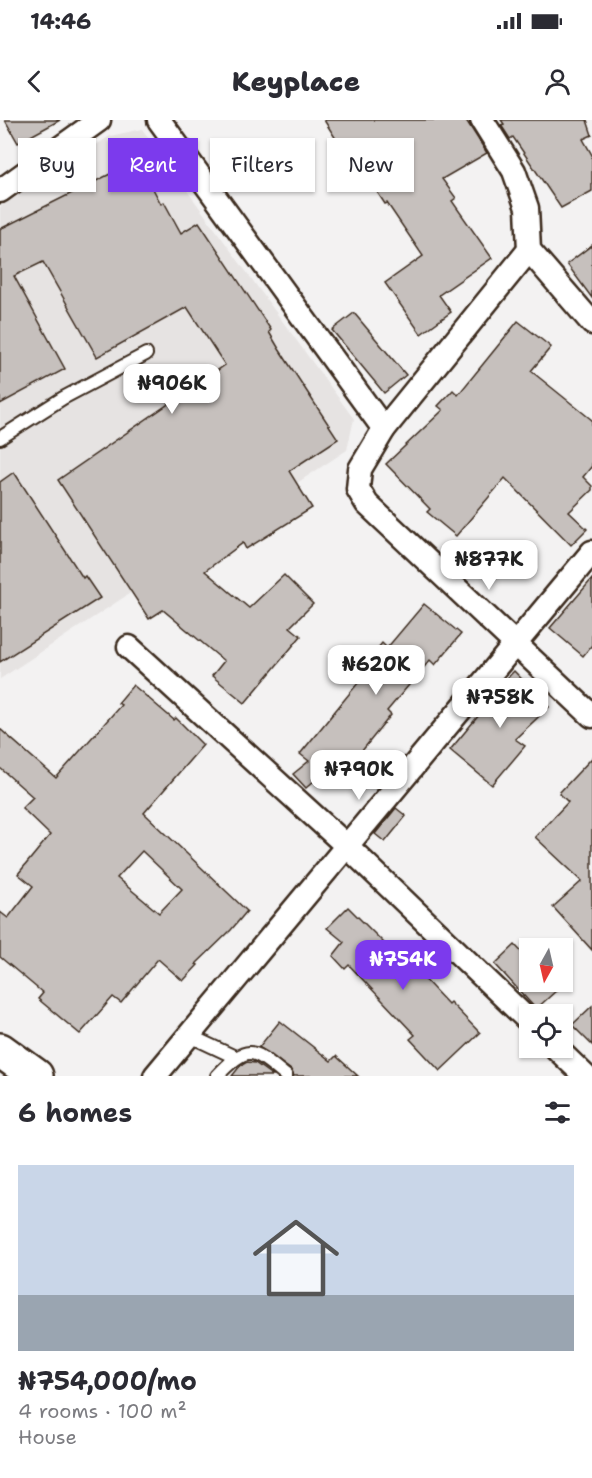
<!DOCTYPE html>
<html lang="en">
<head>
<meta charset="utf-8">
<style>
	body { margin:0; font-family:"Shantell Sans",sans-serif; background:#f2f2f3; color:#2b2b33; height:100vh; display:flex; flex-direction:column; font-size:22px; white-space:nowrap }
	* { box-sizing:border-box; margin:0 }
	p { font-size:20px; color:#7c7c81 }
	.icon { flex:none; width:33px; height:33px; fill:none; stroke:currentColor; stroke-width:2; stroke-linecap:round; stroke-linejoin:round }
	.map { position:relative; height:956px; overflow:hidden }
	.drawer { display:flex; flex-direction:column; background:#fff; flex:1 }
	.drawer>* { flex:none }
	.guide { position:absolute; left:18px; top:18px; width:556px; height:54px; display:flex; gap:12px }
	.needle { width:39px; rotate:188deg }
	.buttons { position:absolute; left:519px; top:818px; display:grid; gap:12px }
	.buttons a { display:grid; place-items:center; width:54px; height:54px; border-radius:0px; background:#fff; box-shadow:0 2px 4px #0004; font-size:30px }
	.price { position:absolute; translate:-50% -51px; padding:0 14px; border-radius:12px; background:#fff; color:#222; font-size:20px; line-height:39px; filter:drop-shadow(0 2px 3px #0008) }
	.price::after { content:''; position:absolute; left:50%; top:36px; width:18px; height:14px; margin-left:-9px; background:inherit; clip-path:polygon(0 0,100% 0,50% 100%) }
	.price.selected { background:#7c3aed; color:#fff }
	ul { padding:0; list-style:none }
	li { display:grid; align-content:center; gap:12px; height:318px; padding:0 18px }
	li+li { border-top:2px solid #e1e1e2 }
	li span { display:grid; place-items:center; height:186px; border-radius:0px; color:#555 }
	li>.icon { margin-inline-start:auto }
	span .icon { width:108px; height:108px; fill:#fffc; stroke-width:1 }
	li b { font-size:26px }
	h2 { display:flex; justify-content:space-between; align-items:center; height:72px; padding:0 18px; font-size:26px }
	.tag { padding:0 21px; border-radius:0px; background:#fff; box-shadow:0 2px 4px #0004; font-size:21px; line-height:54px }
	.tag.selected { background:#7c3aed; color:#fff }
	.status { display:flex; justify-content:space-between; align-items:center; height:42px; padding:0 30px; background:#fff; direction:ltr }
	.status svg { height:16px; fill:currentColor }
	header { display:flex; justify-content:space-between; align-items:center; height:78px; padding:0 18px; background:#fff; font-size:27px; font-weight:800 }
	.map>svg:first-child { display:block }
</style>
</head>
<body>
<div class="status"><b>14:46</b><svg viewBox="0 0 49 12"><path d="M0 12V9h3v3zM5 12V6h3v6zM10 12V3h3v9zM15 12V0h3v12zM26 1h20v11H26zM47 4h2v5h-2z"/></svg></div>
<header><svg class="icon" aria-label="back" viewBox="0 0 24 24"><path d="M15 5l-7 7 7 7"/></svg>Keyplace<svg class="icon" aria-label="person" viewBox="0 0 24 24"><circle cx="12" cy="8" r="4"/><path d="M4 21q1-7 8-7t8 7"/></svg></header>
<div class="map">
<svg width="592" height="956" viewBox="0 0 592 956">
	<rect width="100%" height="100%" fill="#f3f2f2"/>
	<filter id="ink" filterUnits="userSpaceOnUse"><feTurbulence type="fractalNoise" baseFrequency=".0167" numOctaves="2"/><feDisplacementMap in="SourceGraphic" scale="12" xChannelSelector="R" yChannelSelector="G"/><feConvolveMatrix kernelMatrix="1 2 1 2 8 2 1 2 1" color-interpolation-filters="sRGB"/></filter>
	<g filter="url(#ink)">
		<path fill="#e6e3e2" d="M142,9L354,299L347,330L0,559V87L110,16Z"/>
		<g fill="#c6c0bd" stroke="#3b2a1e" stroke-width="1.5" fill-rule="evenodd">
			<path d="M5,0H60L18,23Z"/>
			<path d="M324,0H466L487,33L442,59L456,78L452,81L492,138L439,175L451,192L421,214L385,163L423,136L387,83L385,84L351,32L346,35Z"/>
			<path d="M501,0H587L592,15L583,19L592,35V71L561,88L513,17L510,19L501,5L504,4Z"/>
			<path d="M138,40L161,84L164,82L181,113L199,102L271,210L269,212L279,229L338,319L289,351L312,388L246,429L243,423L205,451L249,488L284,455L313,484L290,507L301,516L245,583L212,556L224,541L163,490L149,499L58,360L225,245L187,187L97,237L43,142L14,156L65,249L0,284V109Z"/>
			<path d="M592,125V178L567,144Z"/>
			<path d="M354,193L406,255L384,273L332,210Z"/>
			<path d="M518,201L551,227L531,251L592,300V346L583,357L592,366V370L569,392L587,409L571,425L505,358L456,416L427,392L430,389L386,344L443,290L438,286L453,270L458,275Z"/>
			<path d="M14,352L83,458L85,456L100,478L0,542V362Z"/>
			<path d="M592,459V525L583,536L550,508Z"/>
			<path d="M424,484L461,514L435,545L430,540L387,591L391,595L336,663L323,653L306,668L293,654L309,641L300,634L363,557L357,553L382,523L387,528Z"/>
			<path d="M514,551L549,587L515,619L525,626L492,665L450,630L489,583L486,580Z"/>
			<path d="M133,565L174,600L176,598L203,625L144,693L247,791L231,810L196,844L198,845L183,861L158,839L121,883L113,877L80,914L38,879L43,873L0,837V792L8,798L33,766L18,754L50,715L22,688L33,677L0,648V609L56,658L121,585L118,583ZM142,731L182,769L159,793L117,758Z"/>
			<path d="M592,638V830L553,787L582,761L535,717L568,682L559,673Z"/>
			<path d="M396,688L406,696L385,722L375,714Z"/>
			<path d="M348,787L400,839L403,836L448,884L450,882L480,913L440,951L410,919L415,915L349,845L345,849L333,836L344,822L327,808Z"/>
			<path d="M515,825L530,841V861H548L557,870L536,889L495,844Z"/>
			<path d="M592,886V925L572,905Z"/>
			<path d="M280,901L331,941L336,936L358,956H294L291,950L259,927Z"/>
			<path d="M247,942L255,943L273,956H232L240,946Z"/>
		</g>
		<g fill="none" stroke-linecap="round" stroke-linejoin="round">
			<g stroke="#3b2a1e" stroke-width="16">
				<g id="service">
					<path d="M0,318L63,278L146,234"/>
					<path d="M188,915L235,937"/>
					<path d="M217,956C249,922 253,929 286,956"/>
				</g>
			</g>
			<g stroke="#3b2a1e" stroke-width="27">
				<g id="minor">
					<path d="M159,0L384,309"/>
					<path d="M482,0L514,51L527,88L529,130L592,203"/>
					<path d="M0,71L99,0"/>
					<path d="M529,130L384,309L360,349L358,369L367,384L592,596"/>
					<path d="M129,527L348,727L530,902"/>
					<path d="M555,927L585,956"/>
					<path d="M155,956L592,432"/>
				</g>
			</g>
			<g stroke="#3b2a1e" stroke-width="38">
				<path id="primary" d="M0,930L36,956"/>
			</g>
			<use href="#service" stroke="#fff" stroke-width="12"/>
			<use href="#minor" stroke="#fff" stroke-width="22"/>
			<use href="#primary" stroke="#fff" stroke-width="33"/>
		</g>
	</g>
</svg>
<div class="buttons">
<a><svg class="needle" viewBox="-14 -14 28 28"><path d="M0-13l5 13h-10z" fill="#e53935"/><path d="M0 13l5-13h-10z" fill="#7c7c81"/></svg></a>
<a><svg class="icon" aria-label="locate" viewBox="0 0 24 24"><circle cx="12" cy="12" r="6"/><path d="M12 2v4M12 18v4M2 12h4M18 12h4"/></svg></a>
</div>
<b class="price" style="left:172px;top:295px">₦906K</b>
<b class="price" style="left:489px;top:471px">₦877K</b>
<b class="price" style="left:376px;top:576px">₦620K</b>
<b class="price" style="left:500px;top:609px">₦758K</b>
<b class="price" style="left:359px;top:681px">₦790K</b>
<b class="price selected" style="left:403px;top:871px">₦754K</b>
<div class="guide">
<a class="tag">Buy</a>
<a class="tag selected">Rent</a>
<a class="tag">Filters</a>
<a class="tag">New</a>
</div>
</div>
<section class="drawer">
<h2>6 homes<svg class="icon" aria-label="filters" viewBox="0 0 24 24"><path d="M4 7h16M4 17h16"/><circle cx="9" cy="7" r="2"/><circle cx="15" cy="17" r="2"/></svg></h2>
<ul>
<li><span style="background:linear-gradient(#c9d6e8 70%,#9aa5b1 0)"><svg class="icon" aria-label="home" viewBox="0 0 24 24"><path d="M3 11l9-7 9 7M6 9v11h12V9"/></svg></span><div><b>₦754,000/mo</b><p>4 rooms · 100 m²</p><p>House</p></div></li>
</ul>
</section>
</body>
</html>
